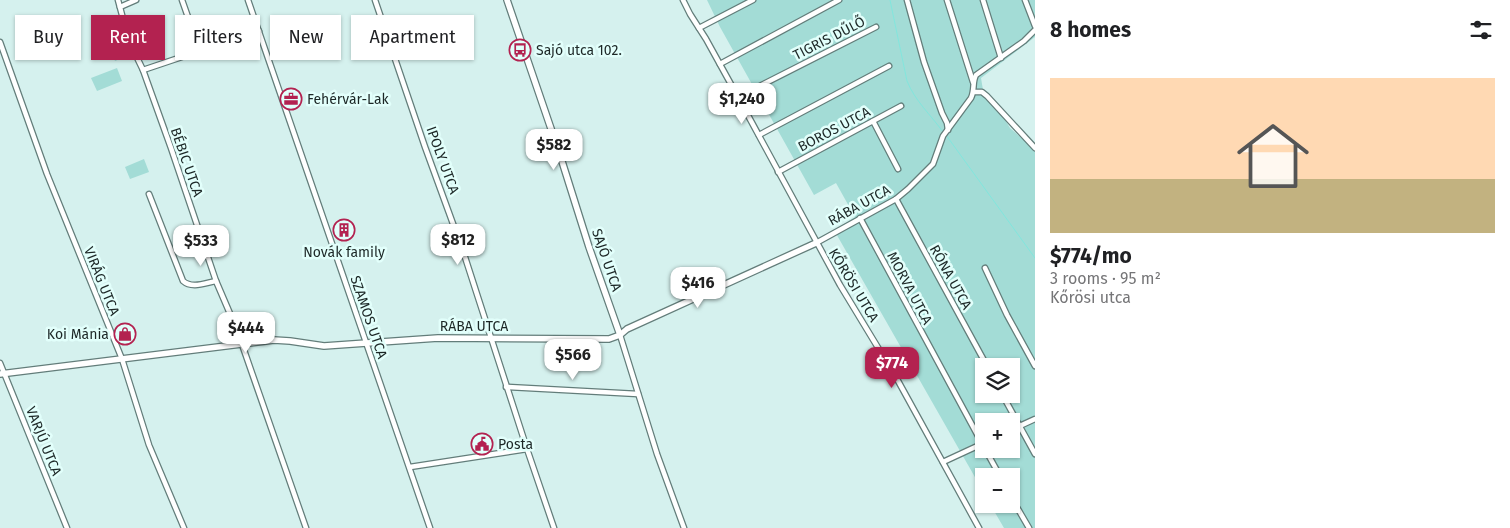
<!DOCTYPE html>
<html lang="en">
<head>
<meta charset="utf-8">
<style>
	body { margin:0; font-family:"Fira Sans",sans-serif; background:#f2f2f2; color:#202124; height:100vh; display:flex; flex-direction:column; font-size:19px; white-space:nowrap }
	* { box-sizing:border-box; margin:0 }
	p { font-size:16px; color:#757577 }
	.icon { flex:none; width:28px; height:28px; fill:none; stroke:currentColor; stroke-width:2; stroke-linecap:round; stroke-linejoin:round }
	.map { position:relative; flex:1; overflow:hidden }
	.side { display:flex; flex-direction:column; background:#fff; width:475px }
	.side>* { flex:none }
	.hud { position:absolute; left:15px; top:15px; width:475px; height:45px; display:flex; gap:10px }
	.tools { position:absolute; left:975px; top:358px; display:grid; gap:10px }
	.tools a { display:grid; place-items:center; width:45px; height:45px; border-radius:0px; background:#fff; box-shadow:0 1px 4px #0004; font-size:25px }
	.price { position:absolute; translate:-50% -42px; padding:0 11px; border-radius:10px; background:#fff; color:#222; font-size:16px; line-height:32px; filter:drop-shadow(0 1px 2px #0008) }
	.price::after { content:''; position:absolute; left:50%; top:30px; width:15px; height:11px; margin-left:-8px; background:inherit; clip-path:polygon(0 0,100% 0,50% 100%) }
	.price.selected { background:#b32250; color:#fff }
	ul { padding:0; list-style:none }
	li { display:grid; align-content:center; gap:10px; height:265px; padding:0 15px }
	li+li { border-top:1px solid #e0e0e0 }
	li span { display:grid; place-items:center; height:155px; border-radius:0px; color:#555 }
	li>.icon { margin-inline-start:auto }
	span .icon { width:90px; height:90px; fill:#fffc; stroke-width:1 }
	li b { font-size:21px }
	h2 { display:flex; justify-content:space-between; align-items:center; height:60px; padding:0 15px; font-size:21px }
	.pill { padding:0 18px; border-radius:0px; background:#fff; box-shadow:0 1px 4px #0004; font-size:18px; line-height:45px }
	.pill.selected { background:#b32250; color:#fff }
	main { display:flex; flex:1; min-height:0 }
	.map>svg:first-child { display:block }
</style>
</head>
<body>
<main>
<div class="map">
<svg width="1035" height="528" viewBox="0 0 1035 528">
	<rect width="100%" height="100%" fill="#d5f1ee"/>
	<g fill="#a3dcd6" fill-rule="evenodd">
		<path d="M707,0H1035V37L981,78L983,90L982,93L1001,113L1010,128L1035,150V528H1004L990,504H1011V476H984V493L834,230L855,217L836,183L814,195L720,27ZM984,366H1011V394H984ZM984,421H1011V449H984Z"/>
		<path d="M113,43L120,59L115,61L108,45Z"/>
		<path d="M117,68L122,81L97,91L91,78Z"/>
		<path d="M144,159L149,172L130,179L125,167Z"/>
	</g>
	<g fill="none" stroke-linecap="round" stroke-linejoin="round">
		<g stroke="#82e6dd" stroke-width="1">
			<path d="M890,0L907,81C915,101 931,115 943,132"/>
			<path d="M946,135L1035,258"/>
		</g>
		<g stroke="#637d7a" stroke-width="7">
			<g id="minor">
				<path d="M118,0L129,41L143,70L171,148L216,281L237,330L306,528"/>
				<path d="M182,0L200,51"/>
				<path d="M248,0L430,528"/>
				<path d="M375,0L425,147L464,254L527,449L554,528"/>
				<path d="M683,0L690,14L706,39L738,97L840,285L897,379L979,528"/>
				<path d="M907,0L924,62L942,113L947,123L948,130"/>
				<path d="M947,0L973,82"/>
				<path d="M983,0L1001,58"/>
				<path d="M1025,0L1035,26"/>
				<path d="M120,7L136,0"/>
				<path d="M699,28L753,0"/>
				<path d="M0,42L47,174L122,359L149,445L184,528"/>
				<path d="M720,64L839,0"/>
				<path d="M143,70L259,31"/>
				<path d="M974,92H982L987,96L1035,148"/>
				<path d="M738,97L876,27"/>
				<path d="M873,121L898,169"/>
				<path d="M759,135L889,66"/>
				<path d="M778,172L901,106"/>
				<path d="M149,194L183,281C192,289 205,283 216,281"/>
				<path d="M896,199L987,366"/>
				<path d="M860,218L984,447"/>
				<path d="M816,243L896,199L908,189L933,164L943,136L971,98C975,90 972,82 976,75L1024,41L1035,30"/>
				<path d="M985,268L1007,315L1035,366"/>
				<path d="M620,335L657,454L684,528"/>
				<path d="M0,363L67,528"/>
				<path d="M506,387L638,394"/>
				<path d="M1002,394L1035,454"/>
				<path d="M1011,430L1035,419"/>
				<path d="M985,449L1000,476"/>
				<path d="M943,462L984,443"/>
				<path d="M410,467L527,449"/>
				<path d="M1011,497L1029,528"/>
			</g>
		</g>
		<g stroke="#637d7a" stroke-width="8">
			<g id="tertiary">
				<path d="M507,0L560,155L589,247L620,335"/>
				<path d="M0,374L274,340L290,341L324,346L438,338L609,339L620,335L627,329L816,243"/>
			</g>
		</g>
		<use href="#minor" stroke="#fff" stroke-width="4.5"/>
		<use href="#tertiary" stroke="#fff" stroke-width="5.5"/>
	</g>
	<defs>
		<g id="bus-ring" transform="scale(1.125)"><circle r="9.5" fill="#e2fffb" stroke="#b32250" stroke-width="1.5"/><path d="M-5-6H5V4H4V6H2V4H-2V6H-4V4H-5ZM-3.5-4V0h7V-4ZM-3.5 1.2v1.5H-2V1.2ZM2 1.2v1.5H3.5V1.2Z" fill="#b32250"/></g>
		<g id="office-ring" transform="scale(1.125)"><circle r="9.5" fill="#e2fffb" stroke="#b32250" stroke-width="1.5"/><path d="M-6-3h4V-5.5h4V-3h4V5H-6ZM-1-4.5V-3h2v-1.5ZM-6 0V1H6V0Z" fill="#b32250"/></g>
		<g id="building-ring" transform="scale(1.125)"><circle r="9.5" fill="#e2fffb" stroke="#b32250" stroke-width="1.5"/><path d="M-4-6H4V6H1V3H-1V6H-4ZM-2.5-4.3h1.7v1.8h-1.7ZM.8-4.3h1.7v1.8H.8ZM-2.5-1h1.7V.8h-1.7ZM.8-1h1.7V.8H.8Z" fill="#b32250"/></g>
		<g id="shop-ring" transform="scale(1.125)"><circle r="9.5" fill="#e2fffb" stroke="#b32250" stroke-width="1.5"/><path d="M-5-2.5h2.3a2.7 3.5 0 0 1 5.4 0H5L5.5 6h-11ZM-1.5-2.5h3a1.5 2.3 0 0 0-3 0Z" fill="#b32250"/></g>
		<g id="civic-ring" transform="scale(1.125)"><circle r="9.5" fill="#e2fffb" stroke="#b32250" stroke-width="1.5"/><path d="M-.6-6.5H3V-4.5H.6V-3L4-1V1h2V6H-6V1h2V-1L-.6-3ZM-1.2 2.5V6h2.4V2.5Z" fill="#b32250"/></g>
	</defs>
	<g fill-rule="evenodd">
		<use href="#bus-ring" x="520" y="50"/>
		<use href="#office-ring" x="291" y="99"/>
		<use href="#building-ring" x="344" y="230"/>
		<use href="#shop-ring" x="125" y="334"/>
		<use href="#civic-ring" x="482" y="444"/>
	</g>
	<g text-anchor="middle" stroke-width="5" stroke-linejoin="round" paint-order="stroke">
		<g font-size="14" fill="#1c2726" stroke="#e2fffb">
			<text transform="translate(829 38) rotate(-27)" y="5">TIGRIS DŰLŐ</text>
			<text transform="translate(834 129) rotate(-28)" y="5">BOROS UTCA</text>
			<text transform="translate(443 160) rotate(70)" y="5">IPOLY UTCA</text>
			<text transform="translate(187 162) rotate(71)" y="5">BÉBIC UTCA</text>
			<text transform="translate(859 205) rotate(-29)" y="5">RÁBA UTCA</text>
			<text transform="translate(607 260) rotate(71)" y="5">SAJÓ UTCA</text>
			<text transform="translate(951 277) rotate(61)" y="5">RÓNA UTCA</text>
			<text transform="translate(102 281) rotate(68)" y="5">VIRÁG UTCA</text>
			<text transform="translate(854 285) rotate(59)" y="5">KŐRÖSI UTCA</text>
			<text transform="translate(910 288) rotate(62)" y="5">MORVA UTCA</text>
			<text transform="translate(369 317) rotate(71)" y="5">SZAMOS UTCA</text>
			<text x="474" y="331">RÁBA UTCA</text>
			<text transform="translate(44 441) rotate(68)" y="5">VARJÚ UTCA</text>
		</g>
		<g font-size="14" fill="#1c2726" stroke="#e2fffb" text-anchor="start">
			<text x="536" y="55">Sajó utca 102.</text>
			<text x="307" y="104">Fehérvár-Lak</text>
			<text x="344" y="257" text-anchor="middle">Novák family</text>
			<text x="109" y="339" text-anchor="end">Koi Mánia</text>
			<text x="498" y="449">Posta</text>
		</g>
	</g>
</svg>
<div class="tools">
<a><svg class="icon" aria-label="layers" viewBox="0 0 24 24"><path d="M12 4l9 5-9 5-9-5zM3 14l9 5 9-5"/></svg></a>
<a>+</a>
<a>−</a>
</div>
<b class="price" style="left:742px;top:125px">$1,240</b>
<b class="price" style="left:554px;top:171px">$582</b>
<b class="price" style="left:458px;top:266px">$812</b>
<b class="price" style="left:201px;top:267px">$533</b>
<b class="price" style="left:698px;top:309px">$416</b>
<b class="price" style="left:246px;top:354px">$444</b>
<b class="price" style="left:573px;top:381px">$566</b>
<b class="price selected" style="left:892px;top:389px">$774</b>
<div class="hud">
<a class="pill">Buy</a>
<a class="pill selected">Rent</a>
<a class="pill">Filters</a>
<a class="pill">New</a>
<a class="pill">Apartment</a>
</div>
</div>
<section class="side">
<h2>8 homes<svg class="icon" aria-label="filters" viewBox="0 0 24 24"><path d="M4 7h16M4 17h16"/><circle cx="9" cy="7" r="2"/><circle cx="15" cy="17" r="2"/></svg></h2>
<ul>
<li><span style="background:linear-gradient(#ffd9b3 65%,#c2b280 0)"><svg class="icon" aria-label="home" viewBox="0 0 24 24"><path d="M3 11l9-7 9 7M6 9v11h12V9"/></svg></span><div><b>$774/mo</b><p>3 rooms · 95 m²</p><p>Kőrösi utca</p></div></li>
</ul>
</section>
</main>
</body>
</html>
